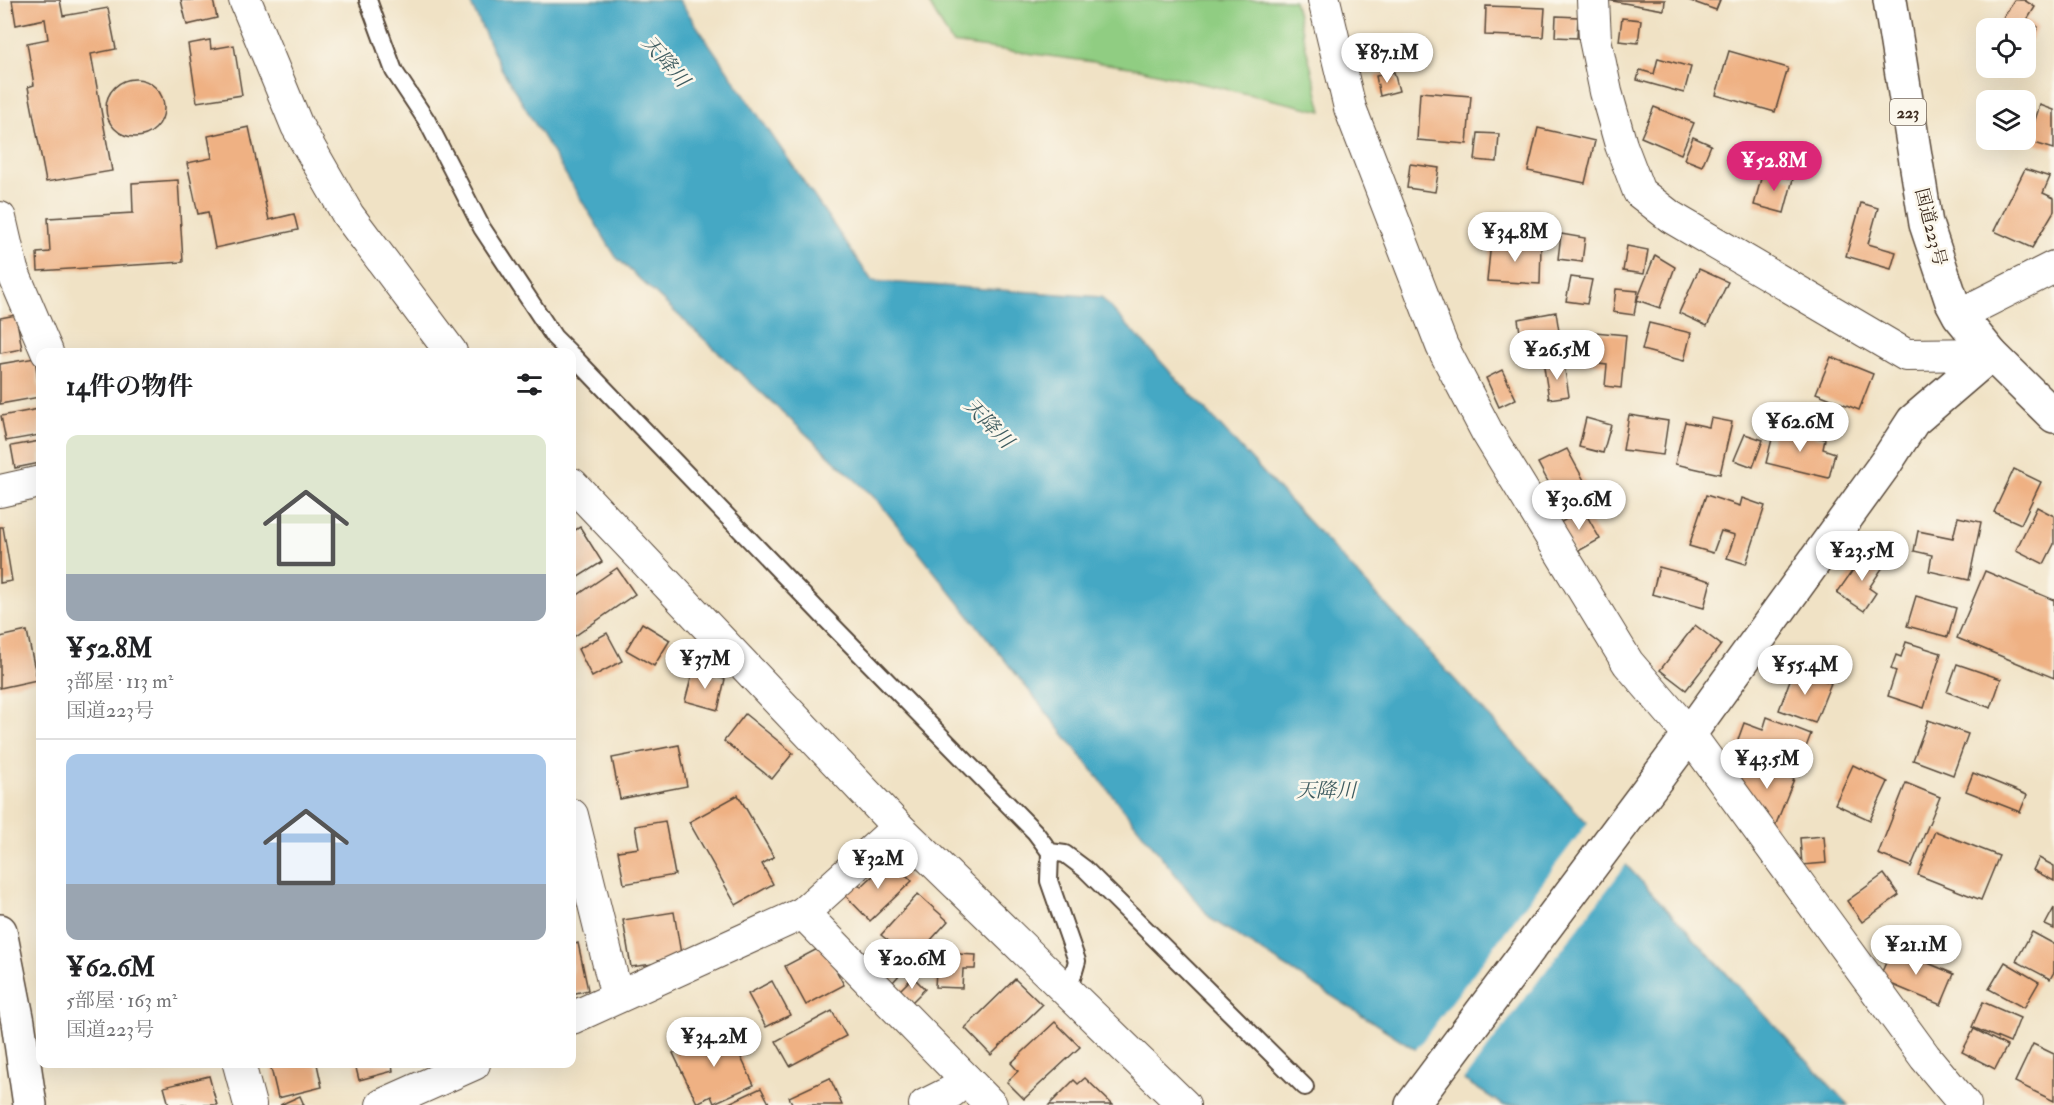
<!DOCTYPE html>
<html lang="ja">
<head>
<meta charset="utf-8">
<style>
	body { margin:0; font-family:"IM FELL Double Pica","Noto Serif JP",serif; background:#f6f6f6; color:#202124; height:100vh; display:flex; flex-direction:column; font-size:22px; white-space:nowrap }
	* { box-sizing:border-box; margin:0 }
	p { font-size:20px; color:#757577 }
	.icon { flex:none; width:33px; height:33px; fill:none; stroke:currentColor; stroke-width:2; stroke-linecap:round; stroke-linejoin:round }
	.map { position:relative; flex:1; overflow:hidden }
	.drawer { position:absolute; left:36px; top:348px; width:540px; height:720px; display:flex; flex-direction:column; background:#fff; border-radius:12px; box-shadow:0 6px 24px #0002 }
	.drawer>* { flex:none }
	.tools { position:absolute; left:1976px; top:18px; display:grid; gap:12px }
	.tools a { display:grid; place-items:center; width:60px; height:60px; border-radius:12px; background:#fff; box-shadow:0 6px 24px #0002; font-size:30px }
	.price { position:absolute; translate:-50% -51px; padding:0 14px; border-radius:21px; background:#fff; color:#222; font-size:20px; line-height:39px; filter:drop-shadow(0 2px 3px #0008) }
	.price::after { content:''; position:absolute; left:50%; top:36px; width:18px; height:14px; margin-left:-9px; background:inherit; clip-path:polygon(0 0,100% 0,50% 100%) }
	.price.active { background:#db2777; color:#fff }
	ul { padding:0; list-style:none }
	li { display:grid; align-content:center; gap:12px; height:318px; padding:0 30px }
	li+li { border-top:2px solid #e0e0e0 }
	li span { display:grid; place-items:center; height:186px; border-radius:12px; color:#555 }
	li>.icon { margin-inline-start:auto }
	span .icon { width:108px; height:108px; fill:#fffc; stroke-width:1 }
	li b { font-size:26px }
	h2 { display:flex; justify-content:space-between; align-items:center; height:72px; padding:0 30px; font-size:26px }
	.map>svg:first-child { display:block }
</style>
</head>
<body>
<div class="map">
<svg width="2054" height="1105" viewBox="0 0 2054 1105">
	<rect width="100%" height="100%" fill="#fbf7ec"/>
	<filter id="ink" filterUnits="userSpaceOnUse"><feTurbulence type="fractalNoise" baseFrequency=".0167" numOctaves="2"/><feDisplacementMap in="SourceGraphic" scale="12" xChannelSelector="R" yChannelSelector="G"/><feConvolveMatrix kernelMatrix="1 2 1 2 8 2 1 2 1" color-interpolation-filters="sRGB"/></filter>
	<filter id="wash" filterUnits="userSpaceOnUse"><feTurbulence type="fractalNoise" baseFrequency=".008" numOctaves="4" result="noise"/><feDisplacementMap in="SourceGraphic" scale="24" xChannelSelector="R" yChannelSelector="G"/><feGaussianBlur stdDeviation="1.35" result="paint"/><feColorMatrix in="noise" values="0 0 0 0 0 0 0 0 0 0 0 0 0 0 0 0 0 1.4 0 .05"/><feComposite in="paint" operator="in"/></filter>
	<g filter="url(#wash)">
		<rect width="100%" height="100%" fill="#f0e2c5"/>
		<path fill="#90cd82" stroke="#667c50" stroke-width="1.5" d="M927,0H1294L1322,111L1130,67L952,43Z"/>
		<path fill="#44a8c4" stroke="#406971" stroke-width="1.5" d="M469,0H679L872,281L1101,297L1848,1105H1503L1211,919L878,501L616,257L501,68Z"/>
		<path fill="#f0e2c5" d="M1589,821L1628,862L1462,1082L1414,1052Z"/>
		<g id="blocks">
			<g fill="#efb183">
				<path d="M12,0H60L63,16L108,8L116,49L91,54L112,171L46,182L28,87L34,85L27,43L48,39L45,19L16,25Z"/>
				<path d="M181,0H213L217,18L187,25Z"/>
				<path d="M1607,0H1665L1664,10Z"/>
				<path d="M1688,0H1720L1716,10Z"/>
				<path d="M2014,0H2024L2035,7L2027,20L2038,27L2025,50V28H1997Z"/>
				<path d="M1486,6L1545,8L1543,37L1485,35Z"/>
				<path d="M1556,16L1578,17L1577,38L1555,37Z"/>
				<path d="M1622,18L1641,20L1638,43L1619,41Z"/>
				<path d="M210,40L211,49L234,45L242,95L197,102L188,44Z"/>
				<path d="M1729,51L1788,68L1775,112L1716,95Z"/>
				<path d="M1658,58L1691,67L1684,93L1637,80L1640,70L1654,74Z"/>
				<path d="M1394,72L1399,91L1380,96L1376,76Z"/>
				<circle cx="135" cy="108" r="29"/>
				<path d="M1420,92L1471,96L1467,144L1417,140Z"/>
				<path d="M2040,105L2054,110V149L2028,141Z"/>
				<path d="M1654,107L1694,123L1681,154L1641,137Z"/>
				<path d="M249,127L269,220L294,214L298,230L215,248L208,212L198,214L187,163L212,158L208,136Z"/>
				<path d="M1538,128L1595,141L1585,183L1528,171Z"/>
				<path d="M1478,133L1499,134L1497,162L1475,160Z"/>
				<path d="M1693,137L1711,145L1702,166L1684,159Z"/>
				<path d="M1410,164L1439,168L1435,192L1407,188Z"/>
				<path d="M2025,169L2050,177L2043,193L2054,198V211L2032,248L1994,231Z"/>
				<path d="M1763,171L1793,179L1784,213L1754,205Z"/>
				<path d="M178,180L183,262L38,271L37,253L50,252L48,218L133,213L132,183Z"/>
				<path d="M1861,203L1878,208L1868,244L1896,252L1891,269L1846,256Z"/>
				<path d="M1561,234L1585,238L1582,262L1558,259Z"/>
				<path d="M1491,242L1541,246L1540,284L1487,281Z"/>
				<path d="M1627,246L1648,250L1644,274L1623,271Z"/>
				<path d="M1655,255L1675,267L1660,308L1637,300Z"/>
				<path d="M1699,269L1728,282L1707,326L1679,313Z"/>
				<path d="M1571,277L1592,280L1587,304L1566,301Z"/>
				<path d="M1616,289L1638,291L1634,315L1613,312Z"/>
				<path d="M1556,312L1562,351L1524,358L1518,319Z"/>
				<path d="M16,315L22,349L0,353V318Z"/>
				<path d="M1649,323L1691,333L1684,361L1642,350Z"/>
				<path d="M1584,331L1626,335L1621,388L1605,386L1607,365L1581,362Z"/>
				<path d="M1831,357L1873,374L1859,410L1816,393Z"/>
				<path d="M35,358L40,397L0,404V364Z"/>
				<path d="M1564,364L1569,396L1549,399L1544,367Z"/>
				<path d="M1502,370L1516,399L1499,407L1486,378Z"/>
				<path d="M39,409L40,435L6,441L1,416Z"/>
				<path d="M1629,415L1668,421L1663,455L1623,450Z"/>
				<path d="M1586,418L1611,425L1603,453L1579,447Z"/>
				<path d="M1711,418L1732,422L1720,474L1675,464L1685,422L1709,427Z"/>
				<path d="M1775,427L1825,439L1823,449L1835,453L1829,478L1766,463Z"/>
				<path d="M1745,434L1763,440L1753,467L1734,460Z"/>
				<path d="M40,441V463L15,468L11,446Z"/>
				<path d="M1567,449L1587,486L1558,500L1538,463Z"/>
				<path d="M2014,469L2041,482L2021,524L1994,512Z"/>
				<path d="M1706,495L1740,506L1742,498L1765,506L1746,564L1727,558L1735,535L1721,531L1713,553L1689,546Z"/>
				<path d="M2037,507L2054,516V544L2044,564L2016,550Z"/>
				<path d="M1583,509L1600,539L1575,553L1558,524Z"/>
				<path d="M1958,517L1981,522L1969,580L1929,571L1932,555L1914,551L1918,531L1953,538Z"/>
				<path d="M0,527H3L12,581L0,583Z"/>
				<path d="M580,527L602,562L572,581V532Z"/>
				<path d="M1866,551L1885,564L1869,588L1876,593L1864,611L1837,593Z"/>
				<path d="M1659,567L1711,581L1704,608L1652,594Z"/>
				<path d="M617,568L635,594L572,638V599Z"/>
				<path d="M1985,571L2054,600V678L1957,638Z"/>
				<path d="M1916,596L1956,608L1948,637L1907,626Z"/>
				<path d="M642,623L670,640L654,666L626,650Z"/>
				<path d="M1695,625L1721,645L1686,690L1660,670Z"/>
				<path d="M27,631L37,680L0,688V637Z"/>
				<path d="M607,633L622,661L592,677L578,649Z"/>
				<path d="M1906,642L1941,653L1924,708L1888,696L1896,671L1891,669L1896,655L1901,657Z"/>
				<path d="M1957,664L2001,679L1991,708L1947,692Z"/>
				<path d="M1794,669L1831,683L1815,723L1779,710Z"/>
				<path d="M693,671L725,679L718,710L685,701Z"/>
				<path d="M745,714L793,753L772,779L724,741Z"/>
				<path d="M1767,717L1811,734L1798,768L1736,745L1744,723L1763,730Z"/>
				<path d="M1928,720L1968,734L1953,775L1913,760Z"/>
				<path d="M679,745L687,786L620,799L612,758Z"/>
				<path d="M1748,762L1794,779L1774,829L1739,782Z"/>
				<path d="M1853,765L1888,782L1870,820L1835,804Z"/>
				<path d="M1973,773L2027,795L2020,812L1966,791Z"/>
				<path d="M1906,783L1940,797L1911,867L1878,854Z"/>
				<path d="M738,795L774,857L762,864L773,884L736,905L689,822Z"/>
				<path d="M665,821L675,875L624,884L618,851L639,848L635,826Z"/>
				<path d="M1935,831L1999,856L1981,900L1918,875Z"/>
				<path d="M1824,836L1826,863L1802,865L1800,838Z"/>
				<path d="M2039,858L2054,866V881L2033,870Z"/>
				<path d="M891,859L912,881L870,921L842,892L855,879L861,887Z"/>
				<path d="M1884,874L1899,895L1862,922L1847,901Z"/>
				<path d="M918,894L948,921L893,982L871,963L890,942L881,935Z"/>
				<path d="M2054,908V929L2045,925Z"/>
				<path d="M674,912L682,960L631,967L623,920Z"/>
				<path d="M2032,932L2054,944V972L2050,979L2016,961Z"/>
				<path d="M578,943L588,990L572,994V945Z"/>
				<path d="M823,946L844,985L806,1005L785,966Z"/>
				<path d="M1892,948L1954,974L1941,1005L1879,979Z"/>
				<path d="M937,953L976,955L975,969H963L962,988L935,987Z"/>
				<path d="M2005,962L2039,982L2024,1008L1989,989Z"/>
				<path d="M913,977L925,989L912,1002L900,990Z"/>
				<path d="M1015,979L1042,1005L991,1055L965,1028Z"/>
				<path d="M772,981L790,1015L766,1027L748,994Z"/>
				<path d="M1983,1002L2020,1018L2010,1043L1972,1027Z"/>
				<path d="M832,1011L846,1036L790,1066L776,1041Z"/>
				<path d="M1055,1022L1080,1047L1024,1099L1007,1082L1018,1071L1011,1063Z"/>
				<path d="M727,1028L754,1085L714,1103L711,1096L697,1103L673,1053Z"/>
				<path d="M1974,1029L2007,1046L1995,1069L1962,1052Z"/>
				<path d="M2033,1044L2054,1054V1101L2015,1082Z"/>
				<path d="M270,1064H317L322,1087L278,1098Z"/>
				<path d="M355,1064H392L393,1071L359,1080Z"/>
				<path d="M209,1076L217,1105H169L164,1087Z"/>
				<path d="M830,1078L842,1105H793L789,1097Z"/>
				<path d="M1085,1078L1113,1105H1049L1074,1080L1078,1084Z"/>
				<path d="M761,1088L770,1105H725Z"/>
				<path d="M300,1096L304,1105H280Z"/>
			</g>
		</g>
	</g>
	<g filter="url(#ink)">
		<use href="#blocks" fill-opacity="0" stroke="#564637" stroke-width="1.5"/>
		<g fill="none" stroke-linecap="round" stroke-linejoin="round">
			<g stroke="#564637" stroke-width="20">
				<g id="service">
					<path d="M368,0L394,71L427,121L482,228L554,337L569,352"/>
					<path d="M572,355L825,618L1035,832L1050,852L1065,854L1085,869L1305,1087"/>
					<path d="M1050,852L1049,881L1077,961L1068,992"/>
				</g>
			</g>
			<g stroke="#564637" stroke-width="34">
				<g id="minor">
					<path d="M245,0L297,126L348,215L451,352"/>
					<path d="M1324,0L1350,108L1442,346L1487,432L1628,663L1689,734L1925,1057L1965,1105"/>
					<path d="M1593,0L1595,39L1606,92L1621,145L1639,192L1671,217L1906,355L1991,354"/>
					<path d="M0,218L12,270L47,352"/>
					<path d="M1959,315L2054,267"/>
					<path d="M572,484L898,827L1184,1105"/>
					<path d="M0,491L40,482"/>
					<path d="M572,815L617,997"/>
					<path d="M803,913L991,1105"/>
					<path d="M572,1018L803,913L898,827"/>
					<path d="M239,1064L250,1105"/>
					<path d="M382,1105L474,1064"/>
					<path d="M925,1105L951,1092L966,1080"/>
				</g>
			</g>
			<g stroke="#564637" stroke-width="36">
				<g id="tertiary">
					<path d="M0,931L18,1022L30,1105"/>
					<path d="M1412,1105L1675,754L1885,464L1913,421L1991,354"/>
				</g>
			</g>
			<g stroke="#564637" stroke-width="36">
				<path id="trunk" d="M1890,0L1926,224L1952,302L1959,315L1991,354L2054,416"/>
			</g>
			<use href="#service" stroke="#fff" stroke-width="16"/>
			<use href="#minor" stroke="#fff" stroke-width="32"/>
			<use href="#tertiary" stroke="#fff" stroke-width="33"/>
			<use href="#trunk" stroke="#fff" stroke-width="33"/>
		</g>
	</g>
	<g text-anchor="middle" stroke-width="5" stroke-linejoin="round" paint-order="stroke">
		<rect fill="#fbf7ec" stroke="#75685c" stroke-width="1.5" x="1890" y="99" width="36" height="26" rx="4.5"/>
		<g font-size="16" font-weight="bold" fill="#3b2a1e">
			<text x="1908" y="118">223</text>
		</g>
		<g font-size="18" fill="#3b2a1e" stroke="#fbf7ec">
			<text transform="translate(1931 227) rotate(76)" y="6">国道223号</text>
		</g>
		<g font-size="20" font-style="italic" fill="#3f5c60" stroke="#fbf7ec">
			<text transform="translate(666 61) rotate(49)" y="7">天降川</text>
			<text transform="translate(989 423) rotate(46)" y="7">天降川</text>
			<text x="1326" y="797">天降川</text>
		</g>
	</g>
</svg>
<div class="tools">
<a><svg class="icon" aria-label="locate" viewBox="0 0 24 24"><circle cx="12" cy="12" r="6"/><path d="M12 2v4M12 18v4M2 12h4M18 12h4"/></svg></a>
<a><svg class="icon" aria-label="layers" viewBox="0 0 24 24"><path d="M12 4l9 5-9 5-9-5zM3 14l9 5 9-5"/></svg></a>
</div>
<b class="price" style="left:1387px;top:84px">¥87.1M</b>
<b class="price active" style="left:1774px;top:192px">¥52.8M</b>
<b class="price" style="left:1515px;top:263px">¥34.8M</b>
<b class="price" style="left:1557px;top:381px">¥26.5M</b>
<b class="price" style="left:1800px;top:453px">¥62.6M</b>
<b class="price" style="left:1579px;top:531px">¥30.6M</b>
<b class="price" style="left:1862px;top:582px">¥23.5M</b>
<b class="price" style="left:705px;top:690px">¥37M</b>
<b class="price" style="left:1805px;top:696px">¥55.4M</b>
<b class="price" style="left:1767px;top:790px">¥43.5M</b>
<b class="price" style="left:878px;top:890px">¥32M</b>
<b class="price" style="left:1916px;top:976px">¥21.1M</b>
<b class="price" style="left:912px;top:990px">¥20.6M</b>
<b class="price" style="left:714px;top:1068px">¥34.2M</b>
<section class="drawer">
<h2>14件の物件<svg class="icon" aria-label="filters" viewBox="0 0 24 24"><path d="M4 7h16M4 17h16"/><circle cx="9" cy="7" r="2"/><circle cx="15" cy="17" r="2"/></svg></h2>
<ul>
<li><span style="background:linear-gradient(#dfe7d0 75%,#9aa5b1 0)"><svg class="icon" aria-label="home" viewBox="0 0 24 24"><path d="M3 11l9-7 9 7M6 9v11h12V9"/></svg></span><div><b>¥52.8M</b><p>3部屋 · 113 m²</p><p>国道223号</p></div></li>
<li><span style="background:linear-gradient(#a9c7e8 70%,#9aa5b1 0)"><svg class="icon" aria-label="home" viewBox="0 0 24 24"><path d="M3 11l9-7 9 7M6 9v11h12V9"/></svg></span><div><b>¥62.6M</b><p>5部屋 · 163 m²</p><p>国道223号</p></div></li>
</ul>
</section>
</div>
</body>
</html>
